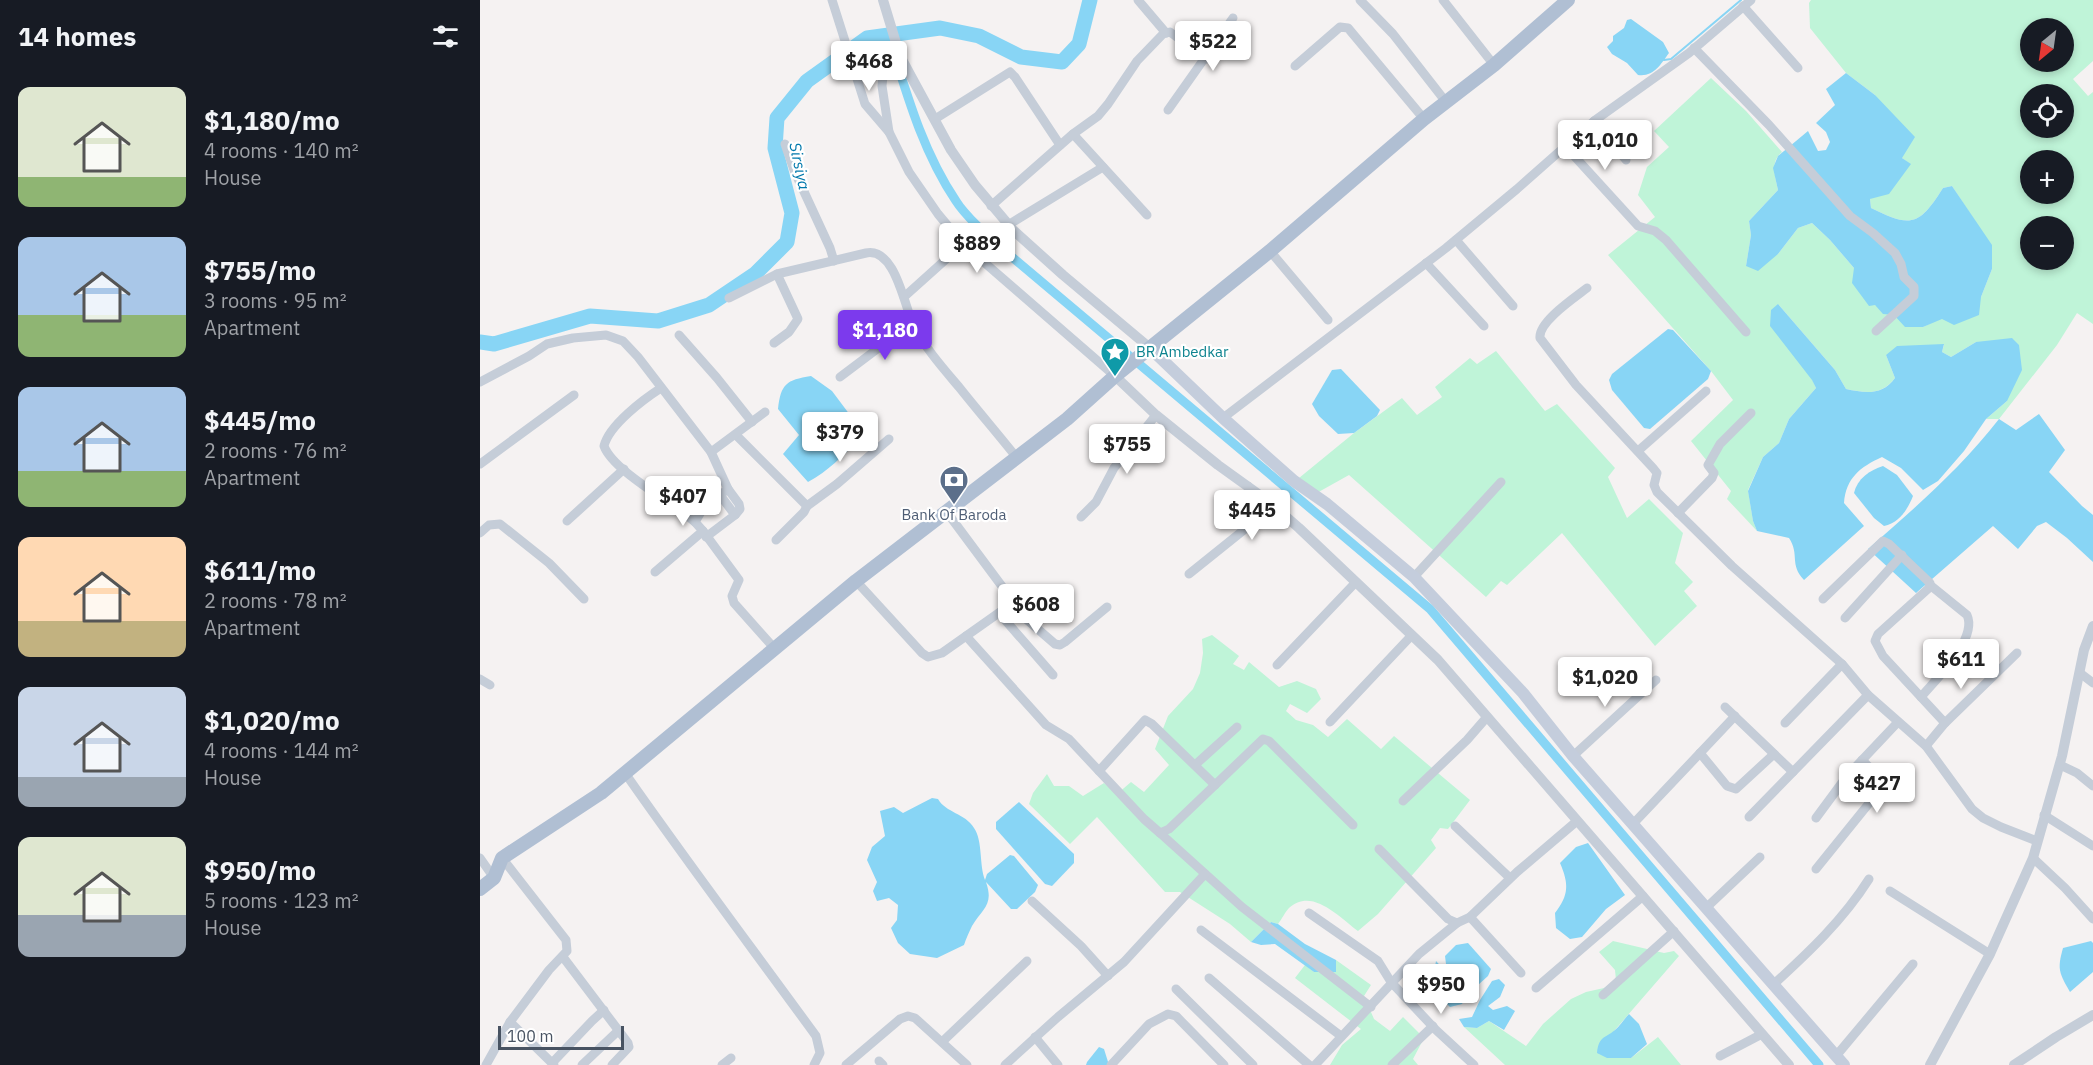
<!DOCTYPE html>
<html lang="en">
<head>
<meta charset="utf-8">
<style>
	body { margin:0; font-family:"IBM Plex Sans",sans-serif; background:#20242c; color:#f1f3f6; height:100vh; display:flex; flex-direction:column; font-size:22px; white-space:nowrap }
	* { box-sizing:border-box; margin:0 }
	p { font-size:20px; color:#9ea1a6 }
	.icon { flex:none; width:33px; height:33px; fill:none; stroke:currentColor; stroke-width:2; stroke-linecap:round; stroke-linejoin:round }
	.map { position:relative; flex:1; overflow:hidden }
	.side { display:flex; flex-direction:column; background:#171b24; width:480px }
	.side>* { flex:none }
	.needle { width:39px; rotate:209deg }
	.fabs { position:absolute; left:1540px; top:18px; display:grid; gap:12px }
	.fabs a { display:grid; place-items:center; width:54px; height:54px; border-radius:50%; background:#171b24; box-shadow:0 3px 9px #0003; font-size:30px }
	.scale { position:absolute; left:18px; bottom:15px; width:126px; box-sizing:border-box; padding-left:6px; border:3px solid #485362; border-top:0; font-size:16px; line-height:21px; white-space:nowrap; color:#485362; -webkit-text-stroke:4px #fff; paint-order:stroke }
	.price { position:absolute; translate:-50% -51px; padding:0 14px; border-radius:6px; background:#fff; color:#222; font-size:20px; line-height:39px; filter:drop-shadow(0 2px 3px #0008) }
	.price::after { content:''; position:absolute; left:50%; top:36px; width:18px; height:14px; margin-left:-9px; background:inherit; clip-path:polygon(0 0,100% 0,50% 100%) }
	.price.on { background:#7c3aed; color:#fff }
	ul { padding:0; list-style:none }
	li { display:flex; align-items:center; gap:18px; height:150px; padding:0 18px }
	li span { display:grid; place-items:center; flex:none; width:168px; height:120px; border-radius:12px; color:#555 }
	li>.icon { margin-inline-start:auto }
	span .icon { width:72px; height:72px; fill:#fffc; stroke-width:1 }
	li b { font-size:26px }
	h2 { display:flex; justify-content:space-between; align-items:center; height:72px; padding:0 18px; font-size:26px }
	main { display:flex; flex:1; min-height:0 }
	.map>svg:first-child { display:block }
</style>
</head>
<body>
<main>
<section class="side">
<h2>14 homes<svg class="icon" aria-label="filters" viewBox="0 0 24 24"><path d="M4 7h16M4 17h16"/><circle cx="9" cy="7" r="2"/><circle cx="15" cy="17" r="2"/></svg></h2>
<ul>
<li><span style="background:linear-gradient(#dfe7d0 75%,#8fb573 0)"><svg class="icon" aria-label="home" viewBox="0 0 24 24"><path d="M3 11l9-7 9 7M6 9v11h12V9"/></svg></span><div><b>$1,180/mo</b><p>4 rooms · 140 m²</p><p>House</p></div></li>
<li><span style="background:linear-gradient(#a9c7e8 65%,#8fb573 0)"><svg class="icon" aria-label="home" viewBox="0 0 24 24"><path d="M3 11l9-7 9 7M6 9v11h12V9"/></svg></span><div><b>$755/mo</b><p>3 rooms · 95 m²</p><p>Apartment</p></div></li>
<li><span style="background:linear-gradient(#a9c7e8 70%,#8fb573 0)"><svg class="icon" aria-label="home" viewBox="0 0 24 24"><path d="M3 11l9-7 9 7M6 9v11h12V9"/></svg></span><div><b>$445/mo</b><p>2 rooms · 76 m²</p><p>Apartment</p></div></li>
<li><span style="background:linear-gradient(#ffd9b3 70%,#c2b280 0)"><svg class="icon" aria-label="home" viewBox="0 0 24 24"><path d="M3 11l9-7 9 7M6 9v11h12V9"/></svg></span><div><b>$611/mo</b><p>2 rooms · 78 m²</p><p>Apartment</p></div></li>
<li><span style="background:linear-gradient(#c9d6e8 75%,#9aa5b1 0)"><svg class="icon" aria-label="home" viewBox="0 0 24 24"><path d="M3 11l9-7 9 7M6 9v11h12V9"/></svg></span><div><b>$1,020/mo</b><p>4 rooms · 144 m²</p><p>House</p></div></li>
<li><span style="background:linear-gradient(#dfe7d0 65%,#9aa5b1 0)"><svg class="icon" aria-label="home" viewBox="0 0 24 24"><path d="M3 11l9-7 9 7M6 9v11h12V9"/></svg></span><div><b>$950/mo</b><p>5 rooms · 123 m²</p><p>House</p></div></li>
</ul>
</section>
<div class="map">
<svg width="1613" height="1065" viewBox="0 0 1613 1065">
	<rect width="100%" height="100%" fill="#f5f2f2"/>
	<g fill="#bff4d8" fill-rule="evenodd">
		<path d="M1331,0H1613V61L1593,79L1608,96L1613,92V324L1597,313L1577,345L1519,419H1506L1527,401L1496,342L1471,357L1462,352L1464,345L1406,355L1415,378C1401,396 1386,393 1366,389L1355,370L1298,304L1336,388L1309,419L1299,443L1283,457L1268,490L1273,521L1277,531L1247,499L1251,491L1211,441L1253,400L1231,371L1128,255L1175,217L1158,195L1167,167L1189,147L1174,131L1231,78L1266,111L1302,152C1290,162 1295,176 1298,190L1269,221L1271,235L1266,266L1298,254L1318,228L1332,223L1350,240L1374,268L1395,305L1443,327L1501,297L1512,269L1493,218L1472,186L1463,188C1439,226 1431,228 1391,208L1390,199L1430,164L1422,158L1395,95L1366,73L1330,28L1329,3ZM1551,28H1584V62H1551ZM1551,94H1584V128H1551ZM1551,160H1584V194H1551ZM1551,226H1584V260H1551Z"/>
		<path d="M1016,351L1065,411L1077,404L1135,468L1128,477L1147,518L1169,499L1203,533L1195,563L1213,582L1204,591L1217,606L1175,646L1082,533L1027,585L1021,581L1006,597L869,475L835,494L819,478L874,433L922,398L937,415L962,397L955,387L990,358L997,364Z"/>
		<path d="M732,635L759,656L753,664L764,670L769,662L799,687L817,681L836,689L841,699L827,713L810,704L806,711L816,720L833,725L848,737L867,719L901,749L914,736L990,800L968,829L960,828L951,840L956,848L898,914L878,931C859,917 832,887 809,908C805,912 802,919 798,924L791,922L771,942L750,924L700,892H685L617,817L590,844L549,804L553,793L567,774L574,786H589L603,796L624,783L637,794L651,782L664,792L689,765L675,749L688,716L713,689L720,673L723,653L722,639Z"/>
		<path d="M1133,941L1184,953L1194,951L1199,956L1134,1031L1151,1058L1178,1037L1201,1065H1025L984,1027L997,1028L1009,1021L1046,1046L1063,1024L1091,999L1106,992L1124,988L1136,980L1135,970L1119,952Z"/>
		<path d="M856,960L891,985L884,996L894,1019L910,1031L923,1017L944,1038L933,1059L938,1065H850L862,1045L881,1029L815,978L825,965L834,972H855Z"/>
	</g>
	<g fill="#88d5f5">
		<path d="M1151,19L1183,42L1189,53C1180,65 1174,77 1158,75L1147,63L1132,54L1127,47L1133,41V36L1144,28L1147,20Z"/>
		<path d="M1366,73L1395,95L1435,137L1422,158L1431,164L1409,194L1390,199L1391,208C1431,228 1439,226 1463,188L1472,186L1512,245V269L1501,297L1499,315L1474,325L1462,319L1443,327H1425L1414,315L1403,314L1395,305L1389,306L1372,283L1374,268L1350,240L1332,223L1318,228L1298,254L1278,271L1266,266L1271,235L1269,221L1298,190L1293,168L1298,156L1328,131L1338,151L1346,150L1350,142L1346,132L1336,123L1355,105L1346,89Z"/>
		<path d="M1298,304L1355,370L1366,389C1385,393 1402,396 1415,378L1406,355L1417,346L1464,344L1462,352L1471,357L1496,342L1532,338L1539,345L1542,370L1527,401L1506,419L1484,451L1458,481L1443,490L1421,468L1402,457C1380,467 1366,478 1364,503L1384,526L1324,580C1309,564 1320,555 1309,538L1277,531L1273,521L1268,491L1283,457L1299,443L1309,419L1336,388L1332,380L1290,326L1291,310Z"/>
		<path d="M1188,329L1193,330L1231,371L1228,379L1170,429L1164,428L1132,390L1129,380L1132,374Z"/>
		<path d="M861,369L900,410L897,416L874,433L858,434L839,416L832,404L852,370Z"/>
		<path d="M331,376L352,391L376,423L378,440C362,457 348,471 328,482L303,454L319,435L298,409C301,384 306,380 331,376Z"/>
		<path d="M1559,414L1585,450L1569,472L1602,506L1613,515V562L1587,538L1566,522L1557,526L1538,549L1513,526L1436,593L1388,549C1435,508 1481,468 1519,419L1536,430Z"/>
		<path d="M1403,466L1417,475L1433,496C1428,509 1419,523 1404,526L1394,518L1374,493C1377,479 1390,470 1403,466Z"/>
		<path d="M452,798L458,799C466,813 485,813 494,828C503,841 499,865 505,880L507,874L530,855L534,856L558,885L555,892L537,909H531L506,882C514,905 503,908 492,926C489,932 486,939 484,945L457,958L430,954L418,943L411,928L417,920L418,905L409,898L397,901L393,891L397,882L387,860L392,847L405,836L400,811L414,807L423,813Z"/>
		<path d="M539,802L594,854V863L572,886L565,884L516,829V822Z"/>
		<path d="M1108,843L1145,895L1126,909L1102,937L1090,939L1076,928L1075,913C1089,895 1089,884 1080,863L1096,847Z"/>
		<path d="M791,922L798,924L825,944L856,960V972H834L795,944L781,945L771,942Z"/>
		<path d="M1611,941L1613,943V972L1590,992C1579,973 1577,969 1583,948Z"/>
		<path d="M988,943L1011,969L1008,976L998,985L990,984L966,964L965,956L976,945Z"/>
		<path d="M956,961L987,995L982,1004L970,1007L951,988Z"/>
		<path d="M1019,979L1025,985L1020,997L1008,1006L1013,1010L1027,1006L1035,1011L1024,1030L1009,1021L997,1028L984,1027L979,1019L992,1017L1000,1000L1012,981Z"/>
		<path d="M1149,1014L1159,1024L1167,1044L1151,1058H1127L1117,1053C1119,1036 1124,1039 1135,1030C1140,1026 1144,1019 1149,1014Z"/>
		<path d="M619,1047L624,1049L629,1065H606L607,1062Z"/>
	</g>
	<g fill="none" stroke-linecap="round" stroke-linejoin="round">
		<path stroke="#88d5f5" stroke-width="2" d="M1184,60L1191,59L1261,0"/>
		<path stroke="#88d5f5" stroke-width="9" d="M413,50C429,102 445,155 476,201C484,214 497,225 507,236L950,609L1339,1065"/>
		<path stroke="#88d5f5" stroke-width="15" d="M0,342L14,344L110,316L178,321L229,305L275,274L307,242L312,213L295,148L297,118L327,81L387,38L460,28L499,36L541,57L582,62L599,44L610,0"/>
		<g stroke="#c5cdd8" stroke-width="9">
			<path d="M352,0L385,104L409,132"/>
			<path d="M658,0L686,33"/>
			<path d="M880,0L913,34L966,102"/>
			<path d="M963,0L1014,65"/>
			<path d="M1263,6L1318,68"/>
			<path d="M1214,48L1289,125L1370,216L1393,233L1415,253L1421,264L1424,277L1434,287V296L1396,331"/>
			<path d="M420,56L408,60L404,65L402,86L409,132L429,172L458,214L483,244L635,376"/>
			<path d="M815,66L860,27L868,28L944,119"/>
			<path d="M688,110L753,18"/>
			<path d="M455,119L530,72L535,77L580,145"/>
			<path d="M1114,121L1146,160"/>
			<path d="M593,134L667,215"/>
			<path d="M305,144L314,170L350,248L354,261"/>
			<path d="M1086,147L1158,226L1175,231L1186,240L1266,332"/>
			<path d="M511,206L593,134L618,116L628,104L657,61L683,34L690,32L726,59"/>
			<path d="M528,225L623,167"/>
			<path d="M976,240L1033,306"/>
			<path d="M790,251L848,320"/>
			<path d="M946,263L1004,326"/>
			<path d="M1107,288C1094,298 1058,322 1060,338L1096,385L1173,468L1177,473L1174,485L1177,492L1252,566L1362,664L1388,695L1446,746L1492,809L1503,818L1521,827L1557,841"/>
			<path d="M424,297L483,244"/>
			<path d="M249,298L297,274L386,253C415,247 424,305 433,324C445,348 462,367 479,387C498,411 518,434 537,458"/>
			<path d="M199,335L237,378L272,422"/>
			<path d="M294,343L309,332L318,319L297,274"/>
			<path d="M360,377L433,322"/>
			<path d="M0,382L49,356L67,344L93,338L126,335L143,341L158,357L231,452L248,489L240,495L255,515"/>
			<path d="M181,388C164,399 129,425 124,446C133,471 193,503 215,522"/>
			<path d="M743,418L966,248L1037,189L1114,121L1209,53L1271,0"/>
			<path d="M256,435L327,506L324,512L296,540"/>
			<path d="M1158,451L1226,391"/>
			<path d="M231,452L285,412"/>
			<path d="M0,464L94,395"/>
			<path d="M327,506L357,484L409,439"/>
			<path d="M466,511L524,589L530,605L575,644L580,645L585,642L627,607"/>
			<path d="M1198,513L1232,478L1234,473L1228,465L1240,444L1271,413"/>
			<path d="M601,517L616,502L634,468L676,415"/>
			<path d="M87,521L144,469"/>
			<path d="M223,531L259,580L252,596L254,603L295,649"/>
			<path d="M0,533L9,525L20,524L69,563L104,599"/>
			<path d="M226,537L255,515L260,509L259,504L248,489"/>
			<path d="M175,572L223,531L215,522L221,512L240,495"/>
			<path d="M709,574L775,521L778,515L768,486"/>
			<path d="M934,577L1021,482"/>
			<path d="M376,581L442,653L448,657L462,653L530,605"/>
			<path d="M1343,599L1403,541L1409,544L1450,583L1449,588L1398,634L1395,641L1403,656L1465,723"/>
			<path d="M519,613L573,675"/>
			<path d="M1365,618L1422,555"/>
			<path d="M486,636L566,725L589,739L664,819L680,833L689,829L783,739L789,741L873,825"/>
			<path d="M797,665L876,582"/>
			<path d="M1600,673L1613,683"/>
			<path d="M0,679L10,685"/>
			<path d="M1441,697C1456,679 1498,639 1487,615L1450,585"/>
			<path d="M1245,707L1313,772"/>
			<path d="M850,722L932,635"/>
			<path d="M1305,723L1362,664"/>
			<path d="M1446,746L1465,723L1537,653"/>
			<path d="M1220,753L1247,786L1256,789L1294,754"/>
			<path d="M1093,756L1176,680"/>
			<path d="M715,765L757,727"/>
			<path d="M1580,765L1597,773L1613,786"/>
			<path d="M619,771L665,720L672,724L735,785"/>
			<path d="M145,773C207,862 272,948 336,1036L340,1053L334,1065"/>
			<path d="M923,801L987,740L1007,717"/>
			<path d="M1564,815L1613,846"/>
			<path d="M1269,817L1388,695"/>
			<path d="M1336,818L1367,776L1418,722"/>
			<path d="M1153,824L1255,716"/>
			<path d="M975,826L1030,878"/>
			<path d="M680,833L762,907L891,1007"/>
			<path d="M899,849L968,919L977,923L990,917L1037,872L1097,821"/>
			<path d="M0,858L14,878"/>
			<path d="M1553,858L1585,888L1613,919"/>
			<path d="M1336,869L1403,786V781L1382,760"/>
			<path d="M1410,891L1510,954"/>
			<path d="M552,901L601,946L628,976"/>
			<path d="M1227,907L1280,857"/>
			<path d="M829,913L898,961L911,982L956,1030L994,1065"/>
			<path d="M990,917L1041,973"/>
			<path d="M721,930L861,1036"/>
			<path d="M83,957L148,1043L149,1047L132,1065"/>
			<path d="M729,978L829,1065"/>
			<path d="M1294,984C1329,952 1363,920 1389,879"/>
			<path d="M1056,988L1163,896"/>
			<path d="M696,989L773,1065"/>
			<path d="M1123,995L1194,931"/>
			<path d="M30,1022L74,1065"/>
			<path d="M555,1037L578,1065"/>
			<path d="M462,1042L547,961"/>
			<path d="M1240,1056L1282,1034"/>
			<path d="M1356,1056L1433,964"/>
			<path d="M399,1061L403,1065"/>
			<path d="M72,1063L112,1021L124,1010"/>
			<path d="M6,1065L30,1022L69,970L87,951L86,940L22,858"/>
			<path d="M102,1065L139,1030"/>
			<path d="M242,1065L251,1058"/>
			<path d="M366,1065L420,1019L428,1016L435,1018L487,1065"/>
			<path d="M525,1065L578,1017L644,962L725,874"/>
			<path d="M631,1065L669,1024L688,1014L696,1016L744,1065"/>
			<path d="M835,1065L939,954L977,923"/>
			<path d="M912,1065L953,1026"/>
		</g>
		<g stroke="#c5cdd8" stroke-width="10">
			<path d="M403,0L420,56L471,150L495,185L533,230L583,275L670,348"/>
			<path d="M635,376L676,415L738,465L788,501L819,528L958,660L1309,1065"/>
			<path d="M1450,1065L1510,954L1553,858L1582,756L1604,650L1613,626"/>
			<path d="M1534,1065L1576,1037L1613,1015"/>
		</g>
		<path stroke="#c4cddc" stroke-width="12" d="M670,348L743,418L814,481L847,504L934,577L1043,693L1093,756L1364,1065"/>
		<path stroke="#b0bfd3" stroke-width="14" d="M0,889L14,878L22,858L121,793L376,581L587,419L635,376L790,251L944,119L1014,65L1088,0"/>
	</g>
	<defs>
		<g id="sight-pin" transform="scale(1.5)"><path d="M0 17L-7.5 6A9.5 9.5 0 1 1 7.5 6Z" fill="#0f9aa8" stroke="#fff"/><path d="M0-6L1.8-2.2L6-1.7L2.9 1.2L3.7 5.4L0 3.3L-3.7 5.4L-2.9 1.2L-6-1.7L-1.8-2.2Z" fill="#fff"/></g>
		<g id="bank-pin" transform="scale(1.5)"><path d="M0 17L-7.5 6A9.5 9.5 0 1 1 7.5 6Z" fill="#5c6f8a" stroke="#fff"/><path d="M-6-4H6V4H-6ZM0-2.3a2.3 2.3 0 1 0 0 4.6a2.3 2.3 0 1 0 0-4.6Z" fill="#fff"/></g>
	</defs>
	<g fill-rule="evenodd">
		<use href="#sight-pin" x="635" y="352"/>
		<use href="#bank-pin" x="474" y="480"/>
	</g>
	<g text-anchor="middle" stroke-width="4.5" stroke-linejoin="round" paint-order="stroke">
		<g font-size="15" fill="#0d838f" stroke="#fff" text-anchor="start">
			<text x="656" y="357">BR Ambedkar</text>
		</g>
		<g font-size="15" fill="#4e5e75" stroke="#fff">
			<text x="474" y="520">Bank Of Baroda</text>
		</g>
		<g font-size="16" font-style="italic" fill="#0279ac" stroke="#fff">
			<text transform="translate(320 166) rotate(78)" y="6">Sirsiya</text>
		</g>
	</g>
</svg>
<div class="fabs">
<a><svg class="needle" viewBox="-14 -14 28 28"><path d="M0-13l5 13h-10z" fill="#e53935"/><path d="M0 13l5-13h-10z" fill="#9ea1a6"/></svg></a>
<a><svg class="icon" aria-label="locate" viewBox="0 0 24 24"><circle cx="12" cy="12" r="6"/><path d="M12 2v4M12 18v4M2 12h4M18 12h4"/></svg></a>
<a>+</a>
<a>−</a>
</div>
<div class="scale">100 m</div>
<b class="price" style="left:733px;top:72px">$522</b>
<b class="price" style="left:389px;top:92px">$468</b>
<b class="price" style="left:1125px;top:171px">$1,010</b>
<b class="price" style="left:497px;top:274px">$889</b>
<b class="price on" style="left:405px;top:361px">$1,180</b>
<b class="price" style="left:360px;top:463px">$379</b>
<b class="price" style="left:647px;top:475px">$755</b>
<b class="price" style="left:203px;top:527px">$407</b>
<b class="price" style="left:772px;top:541px">$445</b>
<b class="price" style="left:556px;top:635px">$608</b>
<b class="price" style="left:1481px;top:690px">$611</b>
<b class="price" style="left:1125px;top:708px">$1,020</b>
<b class="price" style="left:1397px;top:814px">$427</b>
<b class="price" style="left:961px;top:1015px">$950</b>
</div>
</main>
</body>
</html>
